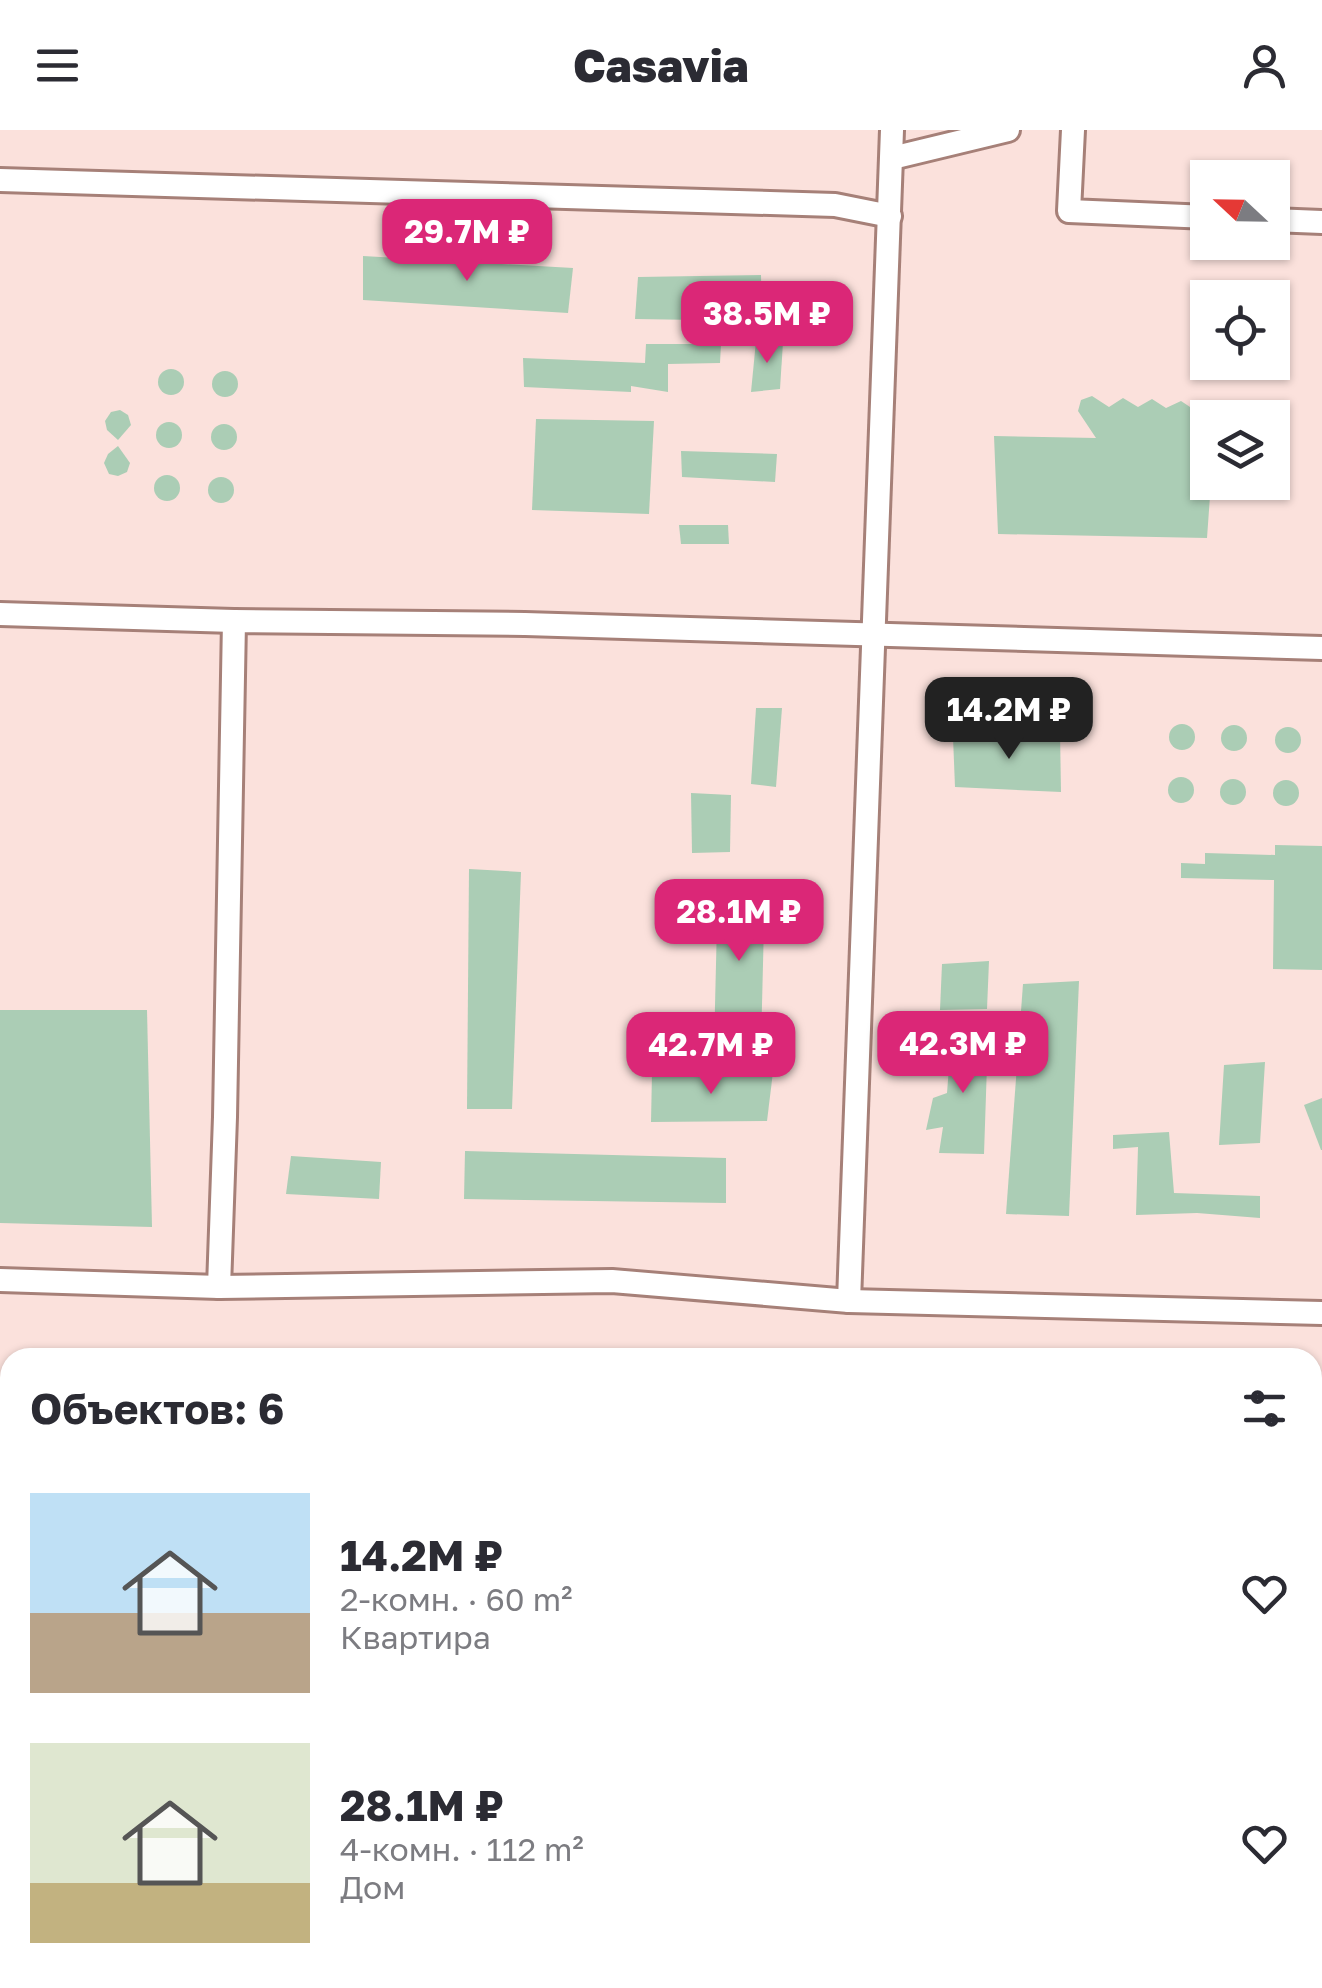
<!DOCTYPE html>
<html lang="ru">
<head>
<meta charset="utf-8">
<style>
	body { margin:0; font-family:"Golos Text",sans-serif; background:#f7f7f7; color:#2b2b33; height:100vh; display:flex; flex-direction:column; font-size:38px; white-space:nowrap }
	* { box-sizing:border-box; margin:0 }
	p { font-size:32px; color:#7c7c81 }
	.icon { flex:none; width:55px; height:55px; fill:none; stroke:currentColor; stroke-width:2; stroke-linecap:round; stroke-linejoin:round }
	.map { position:relative; flex:1; overflow:hidden }
	.details { position:absolute; left:0px; top:1218px; width:1322px; height:642px; display:flex; flex-direction:column; background:#fff; border-radius:30px 30px 0 0; box-shadow:0 2px 8px #0004 }
	.details>* { flex:none }
	.needle { width:65px; rotate:292deg }
	.fabs { position:absolute; left:1190px; top:30px; display:grid; gap:20px }
	.fabs a { display:grid; place-items:center; width:100px; height:100px; border-radius:0px; background:#fff; box-shadow:0 2px 8px #0004; font-size:50px }
	.price { position:absolute; translate:-50% -85px; padding:0 22px; border-radius:20px; background:#db2777; color:#fff; font-size:32px; line-height:65px; filter:drop-shadow(0 2px 5px #0008) }
	.price::after { content:''; position:absolute; left:50%; top:60px; width:30px; height:22px; margin-left:-15px; background:inherit; clip-path:polygon(0 0,100% 0,50% 100%) }
	.price.selected { background:#222; color:#fff }
	ul { padding:0; list-style:none }
	li { display:flex; align-items:center; gap:30px; height:250px; padding:0 30px }
	li span { display:grid; place-items:center; flex:none; width:280px; height:200px; border-radius:0px; color:#555 }
	li>.icon { margin-inline-start:auto }
	span .icon { width:120px; height:120px; fill:#fffc; stroke-width:1 }
	li b { font-size:42px }
	h2 { display:flex; justify-content:space-between; align-items:center; height:120px; padding:0 30px; font-size:42px }
	header { display:flex; justify-content:space-between; align-items:center; height:130px; padding:0 30px; background:#fff; font-size:45px; font-weight:800 }
	.map>svg:first-child { display:block }
</style>
</head>
<body>
<header><svg class="icon" aria-label="menu" viewBox="0 0 24 24"><path d="M4 6h16M4 12h16M4 18h16"/></svg>Casavia<svg class="icon" aria-label="person" viewBox="0 0 24 24"><circle cx="12" cy="8" r="4"/><path d="M4 21q1-7 8-7t8 7"/></svg></header>
<div class="map">
<svg width="1322" height="1858" viewBox="0 0 1322 1858">
	<rect width="100%" height="100%" fill="#fbe1dc"/>
	<g fill="#efc7bf">
		<path d="M388,1850H550L563,1855L579,1850H708L762,1855L761,1858H381Z"/>
		<path d="M1207,1850H1277L1274,1858H1093C1129,1849 1168,1855 1207,1850Z"/>
	</g>
	<g fill="#abcdb5">
		<path d="M363,126L573,138L568,183L363,170Z"/>
		<path d="M761,145L762,191L635,189L638,147Z"/>
		<path d="M756,211L783,212L780,259L751,262Z"/>
		<path d="M646,214H721L720,233L668,234V262L631,256V262L524,257L523,228L645,233Z"/>
		<circle cx="171" cy="252" r="13"/>
		<circle cx="225" cy="254" r="13"/>
		<path d="M1092,266L1109,277L1123,268L1138,277L1152,269L1166,278L1181,271L1193,279L1205,273L1215,277L1219,288H1208V352H1211L1207,408L998,404L994,306L1096,308L1078,281L1081,270Z"/>
		<path d="M120,280L128,285L131,295L118,310L107,300L105,291L111,282Z"/>
		<path d="M536,289L654,291L649,384L532,380Z"/>
		<circle cx="169" cy="305" r="13"/>
		<circle cx="224" cy="307" r="13"/>
		<path d="M118,316L130,333L127,342L118,346L109,344L104,333L108,324Z"/>
		<path d="M681,321L777,324L775,352L682,347Z"/>
		<circle cx="167" cy="358" r="13"/>
		<circle cx="221" cy="360" r="13"/>
		<path d="M679,395H728L729,414H681Z"/>
		<path d="M756,578H782L776,657L751,654Z"/>
		<circle cx="1182" cy="607" r="13"/>
		<circle cx="1234" cy="608" r="13"/>
		<circle cx="1288" cy="610" r="13"/>
		<path d="M1060,601L1061,662L955,657L953,607Z"/>
		<circle cx="1181" cy="660" r="13"/>
		<circle cx="1233" cy="662" r="13"/>
		<circle cx="1286" cy="663" r="13"/>
		<path d="M691,663L731,665L730,722L692,723Z"/>
		<path d="M1275,715L1322,716V840L1273,839L1274,750L1181,748V733L1205,734V723L1275,725Z"/>
		<path d="M469,739L521,742L512,979H467Z"/>
		<path d="M718,751L765,752L761,916L714,918Z"/>
		<path d="M989,831L987,879L940,880L942,834Z"/>
		<path d="M1079,851L1069,1086L1006,1084L1023,854Z"/>
		<path d="M0,880H147L152,1097L0,1093Z"/>
		<path d="M952,898L988,905L984,1024L939,1023L943,997L926,1000L933,968L947,963Z"/>
		<path d="M1265,932L1260,1013L1219,1015L1224,935Z"/>
		<path d="M773,942L767,991L651,992L652,943Z"/>
		<path d="M1322,968V1020H1321L1304,975Z"/>
		<path d="M1169,1002L1174,1063L1260,1066V1088L1197,1083L1136,1085L1138,1017L1113,1019V1005Z"/>
		<path d="M465,1021L726,1028V1073L464,1069Z"/>
		<path d="M291,1026L381,1032L379,1069L286,1064Z"/>
	</g>
	<g fill="none" stroke-linecap="round" stroke-linejoin="round">
		<g stroke="#a68078" stroke-width="28">
			<g id="minor">
				<path d="M1073,0L1069,81L1208,87"/>
				<path d="M892,28L1008,0"/>
				<path d="M0,50L835,75L890,86"/>
				<path d="M1272,90L1322,92"/>
				<path d="M0,484L234,491"/>
				<path d="M0,1150L219,1157L612,1151L849,1171L1322,1183"/>
				<path d="M219,1157L225,987L234,491L525,494L1322,518"/>
				<path d="M849,1171L892,0"/>
				<path d="M0,1575H10"/>
				<path d="M1312,1616H1322"/>
				<path d="M0,1674H10"/>
				<path d="M1312,1714L1322,1715"/>
				<path d="M0,1829H10"/>
				<path d="M151,1852V1850"/>
			</g>
		</g>
		<use href="#minor" stroke="#fff" stroke-width="22"/>
	</g>
</svg>
<div class="fabs">
<a><svg class="needle" viewBox="-14 -14 28 28"><path d="M0-13l5 13h-10z" fill="#e53935"/><path d="M0 13l5-13h-10z" fill="#7c7c81"/></svg></a>
<a><svg class="icon" aria-label="locate" viewBox="0 0 24 24"><circle cx="12" cy="12" r="6"/><path d="M12 2v4M12 18v4M2 12h4M18 12h4"/></svg></a>
<a><svg class="icon" aria-label="layers" viewBox="0 0 24 24"><path d="M12 4l9 5-9 5-9-5zM3 14l9 5 9-5"/></svg></a>
</div>
<b class="price" style="left:467px;top:154px">29.7M ₽</b>
<b class="price" style="left:767px;top:236px">38.5M ₽</b>
<b class="price selected" style="left:1009px;top:632px">14.2M ₽</b>
<b class="price" style="left:739px;top:834px">28.1M ₽</b>
<b class="price" style="left:963px;top:966px">42.3M ₽</b>
<b class="price" style="left:711px;top:967px">42.7M ₽</b>
<section class="details">
<h2>Объектов: 6<svg class="icon" aria-label="filters" viewBox="0 0 24 24"><path d="M4 7h16M4 17h16"/><circle cx="9" cy="7" r="2"/><circle cx="15" cy="17" r="2"/></svg></h2>
<ul>
<li><span style="background:linear-gradient(#bfe0f5 60%,#b9a48a 0)"><svg class="icon" aria-label="home" viewBox="0 0 24 24"><path d="M3 11l9-7 9 7M6 9v11h12V9"/></svg></span><div><b>14.2M ₽</b><p>2-комн. · 60 m²</p><p>Квартира</p></div><svg class="icon" aria-label="heart" viewBox="0 0 24 24"><path d="M12 20l-8-8c-3-5 5-10 8-4 3-6 11-1 8 4z"/></svg></li>
<li><span style="background:linear-gradient(#dfe7d0 70%,#c2b280 0)"><svg class="icon" aria-label="home" viewBox="0 0 24 24"><path d="M3 11l9-7 9 7M6 9v11h12V9"/></svg></span><div><b>28.1M ₽</b><p>4-комн. · 112 m²</p><p>Дом</p></div><svg class="icon" aria-label="heart" viewBox="0 0 24 24"><path d="M12 20l-8-8c-3-5 5-10 8-4 3-6 11-1 8 4z"/></svg></li>
</ul>
</section>
</div>
</body>
</html>
